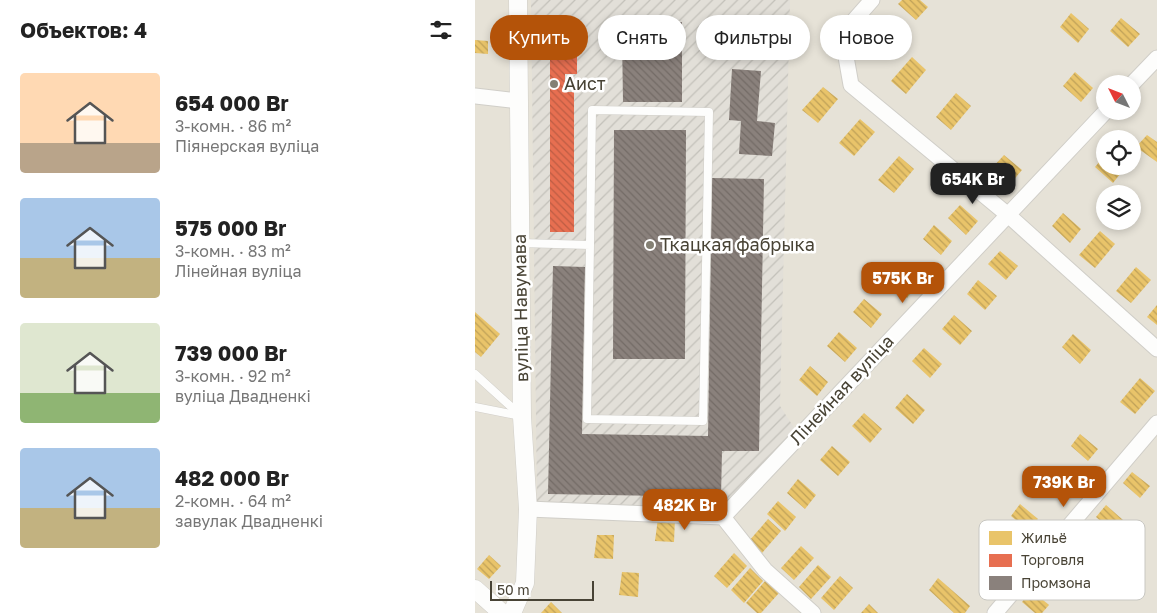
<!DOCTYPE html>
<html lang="ru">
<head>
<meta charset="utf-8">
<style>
	body { margin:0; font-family:"Golos Text",sans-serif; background:#f2f2f2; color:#222; height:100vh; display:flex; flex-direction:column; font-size:19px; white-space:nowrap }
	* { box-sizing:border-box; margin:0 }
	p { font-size:16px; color:#767676 }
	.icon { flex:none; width:28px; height:28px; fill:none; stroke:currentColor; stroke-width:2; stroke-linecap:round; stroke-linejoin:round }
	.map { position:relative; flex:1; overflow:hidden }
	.drawer { display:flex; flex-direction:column; background:#fff; width:475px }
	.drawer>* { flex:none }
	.hud { position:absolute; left:15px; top:15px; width:475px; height:45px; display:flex; gap:10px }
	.needle { width:32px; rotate:312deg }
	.fabs { position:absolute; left:621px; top:75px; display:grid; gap:10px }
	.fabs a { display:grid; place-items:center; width:45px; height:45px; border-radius:50%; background:#fff; box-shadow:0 2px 8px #0003; font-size:25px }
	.scale { position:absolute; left:15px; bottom:12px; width:104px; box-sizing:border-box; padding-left:5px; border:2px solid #484335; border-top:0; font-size:14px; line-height:18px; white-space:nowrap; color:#484335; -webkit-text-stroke:4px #fff; paint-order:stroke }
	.price { position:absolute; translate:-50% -42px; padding:0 11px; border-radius:10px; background:#b45309; color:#fff; font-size:16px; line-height:32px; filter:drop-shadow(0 1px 2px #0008) }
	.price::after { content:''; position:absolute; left:50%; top:30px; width:15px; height:11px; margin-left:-8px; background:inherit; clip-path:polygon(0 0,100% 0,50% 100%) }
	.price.on { background:#222; color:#fff }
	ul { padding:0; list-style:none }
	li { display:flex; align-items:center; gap:15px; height:125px; padding:0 20px }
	li span { display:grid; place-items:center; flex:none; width:140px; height:100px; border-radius:5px; color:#555 }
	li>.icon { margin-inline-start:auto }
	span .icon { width:60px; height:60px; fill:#fffc; stroke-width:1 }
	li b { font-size:21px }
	h2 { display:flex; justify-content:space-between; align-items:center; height:60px; padding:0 20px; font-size:21px }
	.pill { padding:0 18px; border-radius:22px; background:#fff; box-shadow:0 2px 8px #0003; font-size:18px; line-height:45px }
	.pill.on { background:#b45309; color:#fff }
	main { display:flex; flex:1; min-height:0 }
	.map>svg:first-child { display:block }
</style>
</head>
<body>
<main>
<section class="drawer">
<h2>Объектов: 4<svg class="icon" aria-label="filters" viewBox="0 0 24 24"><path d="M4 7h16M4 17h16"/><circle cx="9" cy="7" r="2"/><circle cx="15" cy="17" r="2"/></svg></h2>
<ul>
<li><span style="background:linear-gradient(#ffd9b3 70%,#b9a48a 0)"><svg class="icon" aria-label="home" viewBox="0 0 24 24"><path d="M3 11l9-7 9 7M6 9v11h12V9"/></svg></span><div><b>654 000 Br</b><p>3-комн. · 86 m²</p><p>Піянерская вуліца</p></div></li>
<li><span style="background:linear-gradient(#a9c7e8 60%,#c2b280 0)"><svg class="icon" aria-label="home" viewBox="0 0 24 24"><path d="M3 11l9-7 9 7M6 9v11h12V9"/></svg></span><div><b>575 000 Br</b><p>3-комн. · 83 m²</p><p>Лінейная вуліца</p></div></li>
<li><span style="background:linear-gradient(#dfe7d0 70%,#8fb573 0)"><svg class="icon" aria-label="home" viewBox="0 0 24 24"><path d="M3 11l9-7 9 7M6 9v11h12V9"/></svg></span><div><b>739 000 Br</b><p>3-комн. · 92 m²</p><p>вуліца Двадненкі</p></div></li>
<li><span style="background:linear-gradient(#a9c7e8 60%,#c2b280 0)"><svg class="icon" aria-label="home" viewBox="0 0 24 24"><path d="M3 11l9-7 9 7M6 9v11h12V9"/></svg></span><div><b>482 000 Br</b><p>2-комн. · 64 m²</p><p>завулак Двадненкі</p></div></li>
</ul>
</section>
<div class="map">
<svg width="682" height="613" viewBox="0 0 682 613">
	<defs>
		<pattern id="industrial-furrows" width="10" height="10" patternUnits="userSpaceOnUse" patternTransform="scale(1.25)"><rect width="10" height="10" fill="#e2dfd8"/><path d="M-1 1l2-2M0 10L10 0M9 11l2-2" fill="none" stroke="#c3c1ba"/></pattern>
		<pattern id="homes-back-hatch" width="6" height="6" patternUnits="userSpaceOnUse" patternTransform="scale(1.25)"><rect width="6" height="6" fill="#e9c46a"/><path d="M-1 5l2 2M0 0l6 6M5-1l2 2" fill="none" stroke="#bfa158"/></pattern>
		<pattern id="shops-back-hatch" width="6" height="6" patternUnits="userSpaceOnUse" patternTransform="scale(1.25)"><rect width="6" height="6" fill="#e76f51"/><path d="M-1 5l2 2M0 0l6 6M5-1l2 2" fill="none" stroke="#bd5d44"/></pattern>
		<pattern id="industry-back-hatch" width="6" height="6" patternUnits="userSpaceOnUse" patternTransform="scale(1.25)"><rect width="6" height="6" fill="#8a817c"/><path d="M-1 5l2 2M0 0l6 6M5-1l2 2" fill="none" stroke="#736b66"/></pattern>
	</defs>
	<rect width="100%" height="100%" fill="#f2f0ea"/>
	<path fill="#e6e2d7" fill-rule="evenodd" d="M0,0H682V613H0ZM630,84H658V111H630ZM630,139H658V166H630ZM630,194H658V221H630Z"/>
	<path fill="url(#industrial-furrows)" d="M56,0H315L305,406L320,429L245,510L62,501Z"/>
	<g fill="url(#homes-back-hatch)">
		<path d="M427,0H445L453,7L441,20L423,4Z"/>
		<path d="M596,13L614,29L603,43L585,27Z"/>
		<path d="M646,18L665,34L653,47L635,31Z"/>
		<path d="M0,40L13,41V54L0,53Z"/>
		<path d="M437,57L451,70L431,94L416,81Z"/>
		<path d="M600,72L618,88L606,102L588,86Z"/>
		<path d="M348,87L363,99L343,123L327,110Z"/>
		<path d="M481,93L496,106L476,130L461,117Z"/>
		<path d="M385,119L400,132L379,156L364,143Z"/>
		<path d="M672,135L682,142V162L661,147Z"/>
		<path d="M529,155L547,170L535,184L517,168Z"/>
		<path d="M630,155V166H646L649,169L638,183L620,167Z"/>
		<path d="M424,156L439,169L419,193L403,180Z"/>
		<path d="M485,205L503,221L491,235L473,218Z"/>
		<path d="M588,213L606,229L595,243L577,226Z"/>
		<path d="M459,225L477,241L466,255L448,239Z"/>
		<path d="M625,231L640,244L620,268L604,255Z"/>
		<path d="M525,251L543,266L531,280L513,264Z"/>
		<path d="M661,267L676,280L656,303L641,291Z"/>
		<path d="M425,268L443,284L432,298L414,281Z"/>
		<path d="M503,280L522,296L510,310L492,294Z"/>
		<path d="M389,299L407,314L396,328L378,312Z"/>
		<path d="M682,305V325L672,317Z"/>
		<path d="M0,312L25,334L6,357L0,352Z"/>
		<path d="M479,315L497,331L485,345L467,329Z"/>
		<path d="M364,332L382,348L370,362L352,346Z"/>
		<path d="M598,334L616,350L605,364L587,347Z"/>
		<path d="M449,348L467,364L455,378L437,361Z"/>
		<path d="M335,366L353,382L342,396L324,380Z"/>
		<path d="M665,378L680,391L660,414L645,402Z"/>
		<path d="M432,394L450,410L438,424L420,408Z"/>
		<path d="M389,413L407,429L395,443L377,426Z"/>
		<path d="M605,434L623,449L613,461L596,446Z"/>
		<path d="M357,446L375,462L363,476L345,460Z"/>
		<path d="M578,467L596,482L586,493L568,479Z"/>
		<path d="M657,472L675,486L665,498L648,483Z"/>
		<path d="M323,479L341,495L330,509L312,493Z"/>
		<path d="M303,501L321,517L310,531L292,514Z"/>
		<path d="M545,504L563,519L553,530L536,516Z"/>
		<path d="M631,505L648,520L638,532L621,517Z"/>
		<path d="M183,518H200L199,542L180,541Z"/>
		<path d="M293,519L306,531L287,553L274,541Z"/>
		<path d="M122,535H139L138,559L119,558Z"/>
		<path d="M326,546L339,558L319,580L306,568Z"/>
		<path d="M259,553L272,566L252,588L239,576Z"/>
		<path d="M14,555L26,566L14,579L2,569Z"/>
		<path d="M343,565L356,577L336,599L324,587Z"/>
		<path d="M275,568L288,581L269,603L256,590Z"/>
		<path d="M147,572L164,573L163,597L144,595Z"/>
		<path d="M365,576L378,588L359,610L346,598Z"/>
		<path d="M463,578L495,606L490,613H479L454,590Z"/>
		<path d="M291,580L304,593L286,613H282L271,603Z"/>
		<path d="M556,590L574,605L567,613H560L547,602Z"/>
		<path d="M76,602L87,613H66Z"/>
		<path d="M394,604L403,613H386Z"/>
	</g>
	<path fill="url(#shops-back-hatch)" d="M75,22H102V74H90V92H99V232H75Z"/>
	<g fill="url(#industry-back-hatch)">
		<path d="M207,22V102H148L147,37H167V23Z"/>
		<path d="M257,69L286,71L282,121L300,123L297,156L264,154L266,121L254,120Z"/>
		<path d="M139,130H211L210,359H138Z"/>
		<path d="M237,178L289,179L284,451H247L246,497L73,494L78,266L110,267L107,434L233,436Z"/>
	</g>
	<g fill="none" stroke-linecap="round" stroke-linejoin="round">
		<g stroke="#d0cec8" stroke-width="9">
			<g id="service">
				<path d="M46,243L115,245L117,110L234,112L228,421L112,419L115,245"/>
				<path d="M0,374L44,414"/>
				<path d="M0,407L46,416"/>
			</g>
		</g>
		<g stroke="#d0cec8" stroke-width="17">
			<g id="minor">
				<path d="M397,0L367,34L376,85L533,215L682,349"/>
				<path d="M657,84L682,58"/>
				<path d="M0,96L44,101"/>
				<path d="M53,509L248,517L290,570L338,613"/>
				<path d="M248,517L631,111"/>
				<path d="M520,613L682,423"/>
			</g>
		</g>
		<g stroke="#d0cec8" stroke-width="19">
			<g id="tertiary">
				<path d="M0,589L27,613"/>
				<path d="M37,613L50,583L53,509L47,417L43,0"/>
			</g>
		</g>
		<use href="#service" stroke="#fdfdfc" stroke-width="8"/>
		<use href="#minor" stroke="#fdfdfc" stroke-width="15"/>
		<use href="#tertiary" stroke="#fdfdfc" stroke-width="18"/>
	</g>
	<g fill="#848074" stroke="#fff" stroke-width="2">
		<circle cx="79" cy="84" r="5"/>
		<circle cx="175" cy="245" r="5"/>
	</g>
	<g text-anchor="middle" stroke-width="5" stroke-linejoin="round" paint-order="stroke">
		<g font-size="18" fill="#484335" stroke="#fff" text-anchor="start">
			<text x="89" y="90">Аист</text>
			<text x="185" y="251">Ткацкая фабрыка</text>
		</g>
		<g font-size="18" fill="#484335" stroke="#fff">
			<text transform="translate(46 308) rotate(-91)" y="6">вуліца Навумава</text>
			<text transform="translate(367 390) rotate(-47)" y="6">Лінейная вуліца</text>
		</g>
	</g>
	<rect x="504" y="520" width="166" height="80" rx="8" fill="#fff" stroke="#c8c7c2" stroke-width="1"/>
	<rect x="514" y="531" width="23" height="14" fill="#e9c46a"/>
	<rect x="514" y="554" width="23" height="13" fill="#e76f51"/>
	<rect x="514" y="576" width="23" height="14" fill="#8a817c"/>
	<g font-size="14" fill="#484335">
		<text x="546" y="543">Жильё</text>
		<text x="546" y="565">Торговля</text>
		<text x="546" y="588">Промзона</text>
	</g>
</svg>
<div class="fabs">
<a><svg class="needle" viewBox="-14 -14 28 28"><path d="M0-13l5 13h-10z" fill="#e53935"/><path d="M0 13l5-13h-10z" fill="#767676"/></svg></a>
<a><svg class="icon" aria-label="locate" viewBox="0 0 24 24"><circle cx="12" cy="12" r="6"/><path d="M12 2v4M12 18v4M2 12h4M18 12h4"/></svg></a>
<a><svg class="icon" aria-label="layers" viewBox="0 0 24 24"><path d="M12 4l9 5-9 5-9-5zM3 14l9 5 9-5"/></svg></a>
</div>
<div class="scale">50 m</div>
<b class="price on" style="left:498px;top:205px">654K Br</b>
<b class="price" style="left:428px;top:304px">575K Br</b>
<b class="price" style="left:589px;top:508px">739K Br</b>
<b class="price" style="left:210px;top:531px">482K Br</b>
<div class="hud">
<a class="pill on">Купить</a>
<a class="pill">Снять</a>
<a class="pill">Фильтры</a>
<a class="pill">Новое</a>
</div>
</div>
</main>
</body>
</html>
